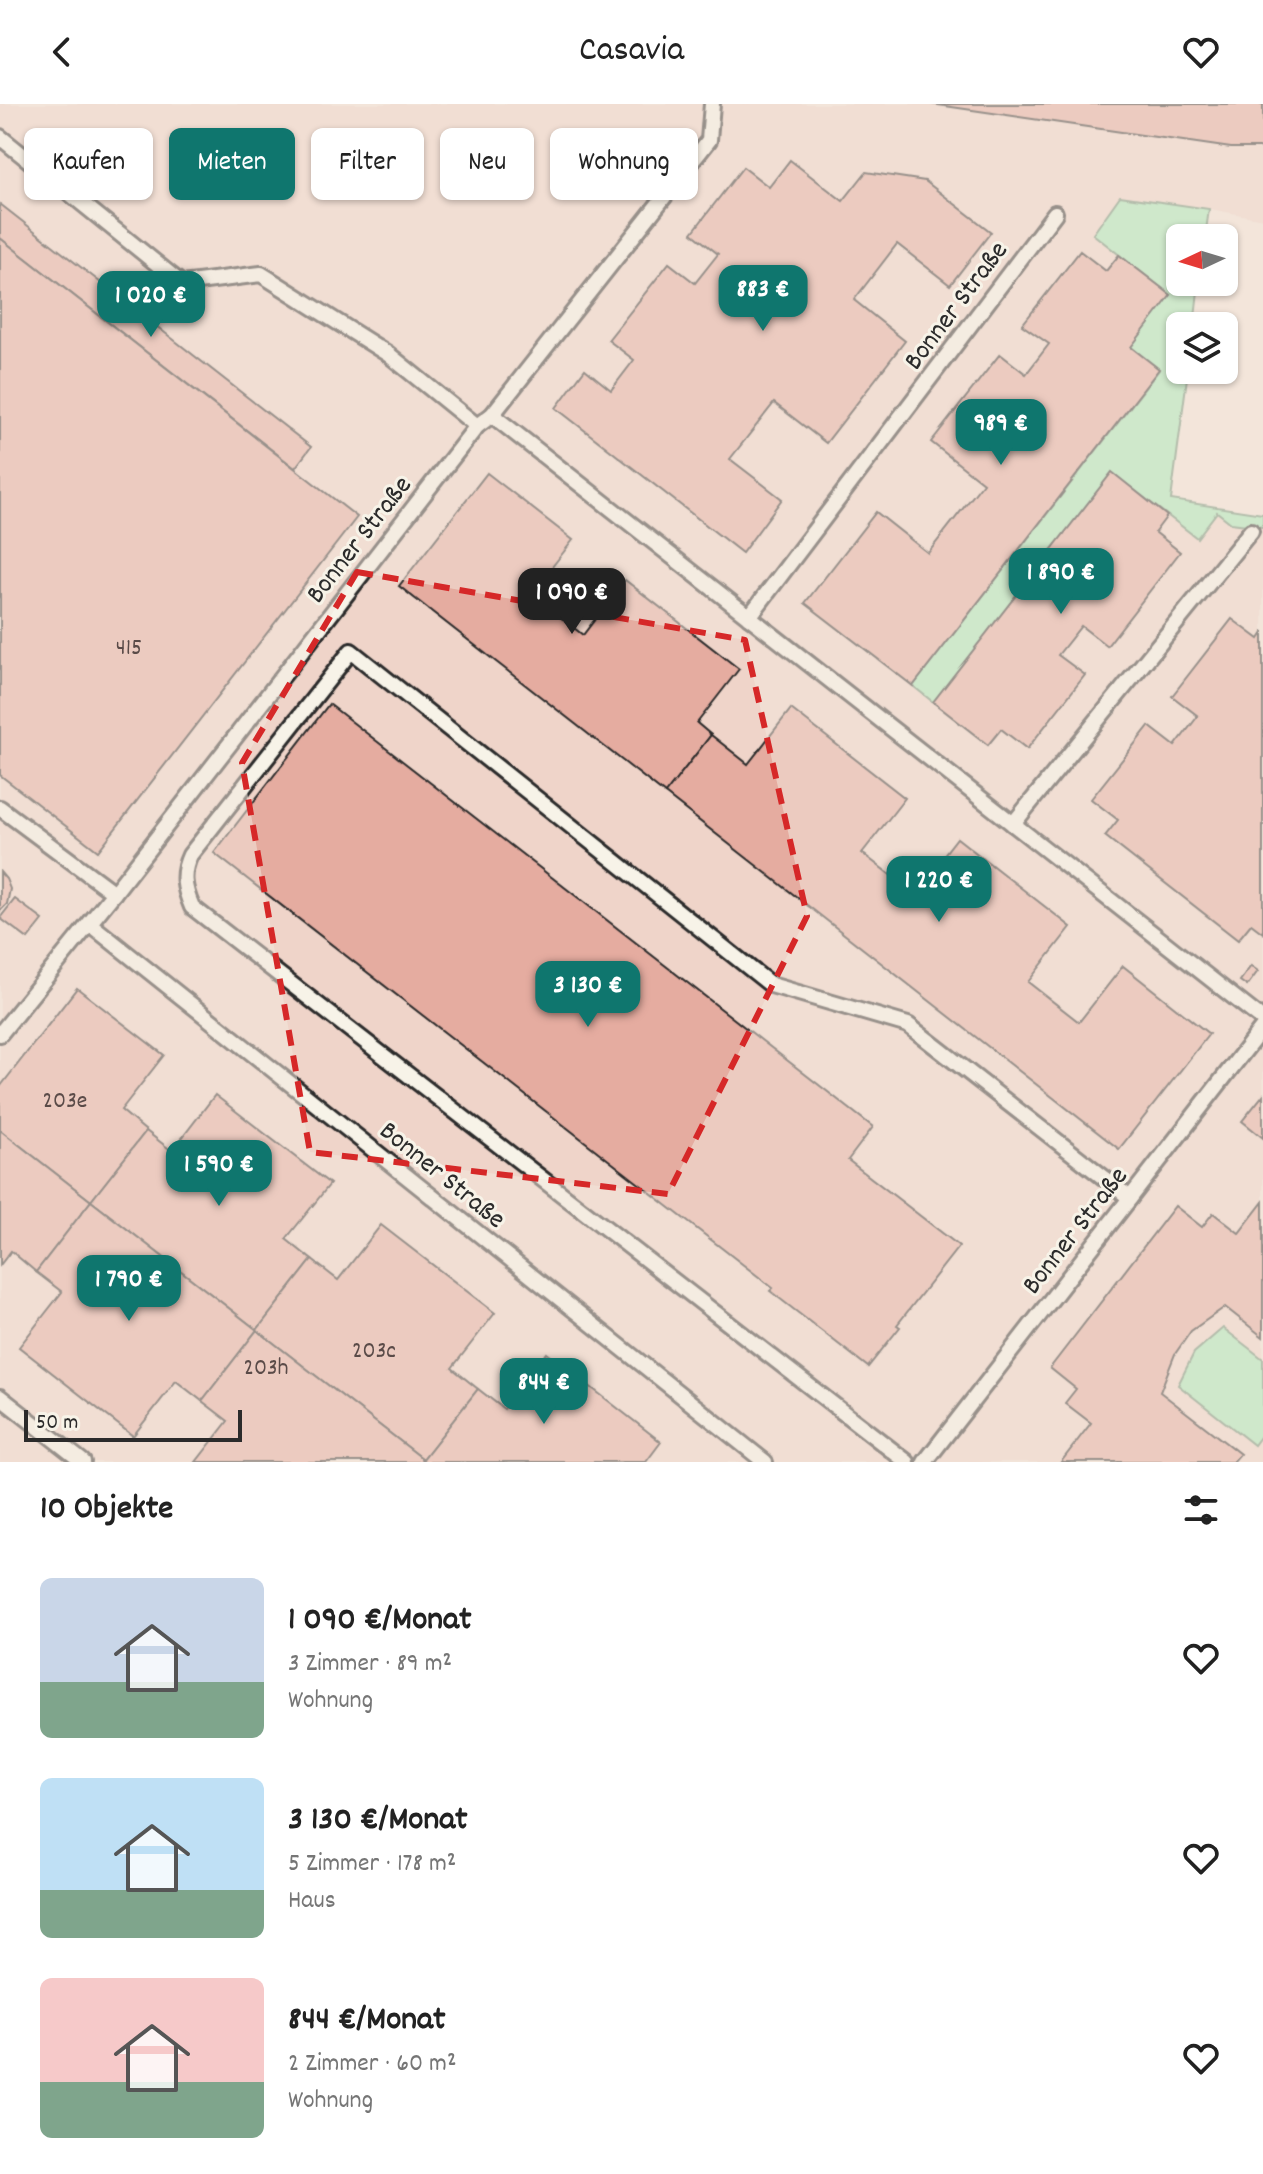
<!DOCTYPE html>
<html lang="de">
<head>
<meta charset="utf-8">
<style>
	body { margin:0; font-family:Dekko,sans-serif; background:#f6f6f6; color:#222; height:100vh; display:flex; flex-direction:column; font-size:30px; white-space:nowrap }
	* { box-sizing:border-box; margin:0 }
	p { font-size:26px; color:#767676 }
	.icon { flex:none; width:44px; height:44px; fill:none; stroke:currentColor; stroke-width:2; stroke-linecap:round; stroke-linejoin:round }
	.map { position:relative; height:1358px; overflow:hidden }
	.sheet { display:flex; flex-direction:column; background:#fff; flex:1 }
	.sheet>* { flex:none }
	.guide { position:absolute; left:24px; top:24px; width:800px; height:72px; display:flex; gap:16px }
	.needle { width:52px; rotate:266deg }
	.fabs { position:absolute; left:1166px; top:120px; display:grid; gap:16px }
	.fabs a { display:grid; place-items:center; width:72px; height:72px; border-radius:12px; background:#fff; box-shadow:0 2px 6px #0004; font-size:40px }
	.scale { position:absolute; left:24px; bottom:20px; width:218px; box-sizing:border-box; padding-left:8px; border:4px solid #2b2b2b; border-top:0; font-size:22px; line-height:28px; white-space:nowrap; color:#2b2b2b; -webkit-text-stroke:6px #f7f3e8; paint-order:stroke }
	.price { position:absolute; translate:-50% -68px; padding:0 18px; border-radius:16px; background:#0f766e; color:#fff; font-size:26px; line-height:52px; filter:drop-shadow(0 2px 4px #0008) }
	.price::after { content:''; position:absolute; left:50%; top:48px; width:24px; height:18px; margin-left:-12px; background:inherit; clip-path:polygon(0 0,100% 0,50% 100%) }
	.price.selected { background:#222; color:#fff }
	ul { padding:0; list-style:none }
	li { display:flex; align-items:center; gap:24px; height:200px; padding:0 40px }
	li span { display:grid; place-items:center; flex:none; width:224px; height:160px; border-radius:12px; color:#555 }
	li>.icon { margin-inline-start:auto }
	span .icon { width:96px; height:96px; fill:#fffc; stroke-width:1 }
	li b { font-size:34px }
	h2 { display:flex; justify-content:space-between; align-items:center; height:96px; padding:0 40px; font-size:34px }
	.tag { padding:0 28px; border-radius:12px; background:#fff; box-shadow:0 2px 6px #0004; font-size:28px; line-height:72px }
	.tag.selected { background:#0f766e; color:#fff }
	header { display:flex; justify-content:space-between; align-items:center; height:104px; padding:0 40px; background:#fff; font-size:36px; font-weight:600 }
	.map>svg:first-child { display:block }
</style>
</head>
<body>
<header><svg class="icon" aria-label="back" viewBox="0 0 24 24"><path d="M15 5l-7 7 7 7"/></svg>Casavia<svg class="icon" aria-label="heart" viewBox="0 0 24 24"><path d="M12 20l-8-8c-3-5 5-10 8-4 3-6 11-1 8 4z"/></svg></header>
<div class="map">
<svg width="1263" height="1358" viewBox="0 0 1263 1358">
	<rect width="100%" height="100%" fill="#f3e5da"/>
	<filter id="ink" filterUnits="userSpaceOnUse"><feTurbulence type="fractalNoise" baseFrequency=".0125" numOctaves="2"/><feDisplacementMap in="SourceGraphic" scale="16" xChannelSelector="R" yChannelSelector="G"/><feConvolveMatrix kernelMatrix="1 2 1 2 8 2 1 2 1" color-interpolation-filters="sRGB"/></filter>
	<g filter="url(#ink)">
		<path fill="#efd4c9" d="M0,0H1263V115L1210,105L1205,134H1180V178H1199L1194,222H1180V266H1188L1171,396L1263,410V1358H0Z"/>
		<g fill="#a4ebb8" stroke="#688b72" stroke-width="2">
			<path d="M1120,92L1209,105L1205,134H1180V178H1199L1194,222H1180V266H1188L1171,396L1263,410V423L1231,419L1217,408L1197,434L1112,369L933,598L913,582L1159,266L1131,243L1170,191L1093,130Z"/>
			<path d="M1223,1224L1263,1255V1329L1254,1341L1178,1281L1194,1249Z"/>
		</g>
		<g fill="#e5aca0" stroke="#2b2b2b" stroke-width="2">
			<path d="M931,0H1263V44H1231Z"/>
			<path d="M790,56L843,97L866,68L925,77L991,128L950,181L897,140L854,196L905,237L826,339L774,299L730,355L782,395L742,449L556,304L585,265L611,286L634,256L608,236L669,159L695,179L718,150L692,129L743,63L769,83Z"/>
			<path d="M0,100L311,343L295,364L0,134Z"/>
			<path d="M0,134L357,413L98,747L0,671Z"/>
			<path d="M1080,147L1106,167L1119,151L1171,191L1131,243L1159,265L913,582L805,499L876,408L928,449L983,379L931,338L1000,250L1026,270L1049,240L1022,221Z"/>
			<path d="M1112,368L1167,412L1155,428L1180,448L1107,542L1081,522L1058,551L1085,571L1027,645L1001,625L988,641L933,598Z"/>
			<path d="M487,369L573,436L531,490L583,531L625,476L739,565L697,619L711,631L665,690L399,482Z"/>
			<path d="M1232,515L1259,535L1263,529V829L1251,820L1238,836L1105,732L1118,716L1091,695L1149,622L1175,642L1198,612L1172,592Z"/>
			<path d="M329,600L873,1023L848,1056L959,1142L897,1221L900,1223L868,1263L770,1187L773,1184L214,749Z"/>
			<path d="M791,605L905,694L862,749L914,789L957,734L1071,823L1028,878L1079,918L1123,862L1209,930L1119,1045L665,690L711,631L748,660Z"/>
			<path d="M0,768L6,775L10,785L7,800L0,807Z"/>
			<path d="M15,795L43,816L28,835L0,814Z"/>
			<path d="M1251,862L1258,867L1247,882L1240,877Z"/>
			<path d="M77,884L164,951L121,1006L146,1027L91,1097L0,1026V983Z"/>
			<path d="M215,991L330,1080L286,1135L312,1156L257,1226L91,1097L146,1027L172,1047Z"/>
			<path d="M1263,991V1034L1242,1017Z"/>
			<path d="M0,1026L91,1097L36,1168L11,1147L0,1161Z"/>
			<path d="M91,1097L257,1226L202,1297L176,1277L133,1332L19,1243L62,1188L36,1168Z"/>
			<path d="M1263,1098V1233L1225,1203L1191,1227L1175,1250L1160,1288L1240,1350L1233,1358H1061L1091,1319L1065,1299L1076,1285L1050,1264L1175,1102L1202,1123L1213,1109L1239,1129Z"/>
			<path d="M381,1121L495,1209L452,1264L478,1285L423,1355L257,1226L312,1156L338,1176Z"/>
			<path d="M257,1226L423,1355L421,1358H196L228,1317L202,1297Z"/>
			<path d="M547,1249L661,1338L646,1358H426L423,1355L478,1285L504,1305Z"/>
		</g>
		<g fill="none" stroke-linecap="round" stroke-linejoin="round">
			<g stroke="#2b2b2b" stroke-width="20">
				<g id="service">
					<path d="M0,33L182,180L261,170L388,250L477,322"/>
					<path d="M492,311L1263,916"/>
					<path d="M749,513L1055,109"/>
					<path d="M0,704L114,789"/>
					<path d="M1013,720L1251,427"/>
					<path d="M90,820L765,1358"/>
					<path d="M0,930L114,789L477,322L492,311L709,36L712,0"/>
					<path d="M0,1293L83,1358"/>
					<path d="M907,1358L192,803C184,784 181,770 190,751L351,547L771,881L908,921L1130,1094"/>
					<path d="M925,1358L1263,923"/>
				</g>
			</g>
			<use href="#service" stroke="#f7f3e8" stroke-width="14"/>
		</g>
	</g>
	<path d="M0 0H1263V1358H0ZM357,468L745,536L807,812L668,1090L310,1048L242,659Z" fill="#f3e5da" fill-opacity=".55" fill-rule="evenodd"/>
	<path fill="none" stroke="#d62828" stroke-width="6" stroke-dasharray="16 10" stroke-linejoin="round" d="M357,468L745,536L807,812L668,1090L310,1048L242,659Z"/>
	<g text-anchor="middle" stroke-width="6" stroke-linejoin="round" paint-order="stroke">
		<g font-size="24" fill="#5a4b48">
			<text x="129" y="550">415</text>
			<text x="65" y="1003">203e</text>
			<text x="374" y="1253">203c</text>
			<text x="266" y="1270">203h</text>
		</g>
		<g font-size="28" fill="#2b2b2b" stroke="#f7f3e8">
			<text transform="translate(954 200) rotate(-53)" y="10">Bonner Straße</text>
			<text transform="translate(357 434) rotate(-52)" y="10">Bonner Straße</text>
			<text transform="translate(444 1069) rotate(39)" y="10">Bonner Straße</text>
			<text transform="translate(1073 1125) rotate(-52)" y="10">Bonner Straße</text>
		</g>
	</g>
</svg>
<div class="fabs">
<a><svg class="needle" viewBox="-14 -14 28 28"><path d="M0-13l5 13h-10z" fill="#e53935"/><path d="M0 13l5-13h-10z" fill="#767676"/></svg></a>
<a><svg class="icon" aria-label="layers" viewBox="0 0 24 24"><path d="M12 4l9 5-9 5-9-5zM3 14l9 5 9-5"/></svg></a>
</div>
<div class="scale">50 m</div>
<b class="price" style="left:763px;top:229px">883 €</b>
<b class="price" style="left:151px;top:235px">1 020 €</b>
<b class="price" style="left:1001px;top:363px">989 €</b>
<b class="price" style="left:1061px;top:512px">1 890 €</b>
<b class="price selected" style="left:572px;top:532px">1 090 €</b>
<b class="price" style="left:939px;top:820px">1 220 €</b>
<b class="price" style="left:588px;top:925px">3 130 €</b>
<b class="price" style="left:219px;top:1104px">1 590 €</b>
<b class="price" style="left:129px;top:1219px">1 790 €</b>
<b class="price" style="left:544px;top:1322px">844 €</b>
<div class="guide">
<a class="tag">Kaufen</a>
<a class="tag selected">Mieten</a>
<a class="tag">Filter</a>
<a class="tag">Neu</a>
<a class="tag">Wohnung</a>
</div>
</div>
<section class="sheet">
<h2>10 Objekte<svg class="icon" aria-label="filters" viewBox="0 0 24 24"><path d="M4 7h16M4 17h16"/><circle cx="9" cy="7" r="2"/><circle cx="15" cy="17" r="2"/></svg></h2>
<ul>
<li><span style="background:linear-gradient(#c9d6e8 65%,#7fa58c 0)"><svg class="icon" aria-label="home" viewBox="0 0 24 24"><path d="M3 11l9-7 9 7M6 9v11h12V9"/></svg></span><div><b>1 090 €/Monat</b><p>3 Zimmer · 89 m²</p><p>Wohnung</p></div><svg class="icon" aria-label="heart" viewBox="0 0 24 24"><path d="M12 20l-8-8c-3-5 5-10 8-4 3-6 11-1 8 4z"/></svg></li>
<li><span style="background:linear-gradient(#bfe0f5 70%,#7fa58c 0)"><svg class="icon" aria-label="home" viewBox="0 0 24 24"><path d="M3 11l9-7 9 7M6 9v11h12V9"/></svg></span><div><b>3 130 €/Monat</b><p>5 Zimmer · 178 m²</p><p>Haus</p></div><svg class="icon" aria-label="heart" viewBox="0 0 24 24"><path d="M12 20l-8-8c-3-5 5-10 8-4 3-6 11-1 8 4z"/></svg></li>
<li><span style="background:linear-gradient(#f6c9c9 65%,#7fa58c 0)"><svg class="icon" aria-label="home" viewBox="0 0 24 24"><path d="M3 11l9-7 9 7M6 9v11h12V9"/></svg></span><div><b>844 €/Monat</b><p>2 Zimmer · 60 m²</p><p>Wohnung</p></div><svg class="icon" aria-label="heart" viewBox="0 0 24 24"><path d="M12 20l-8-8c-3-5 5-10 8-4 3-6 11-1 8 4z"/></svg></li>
</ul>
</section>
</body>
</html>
